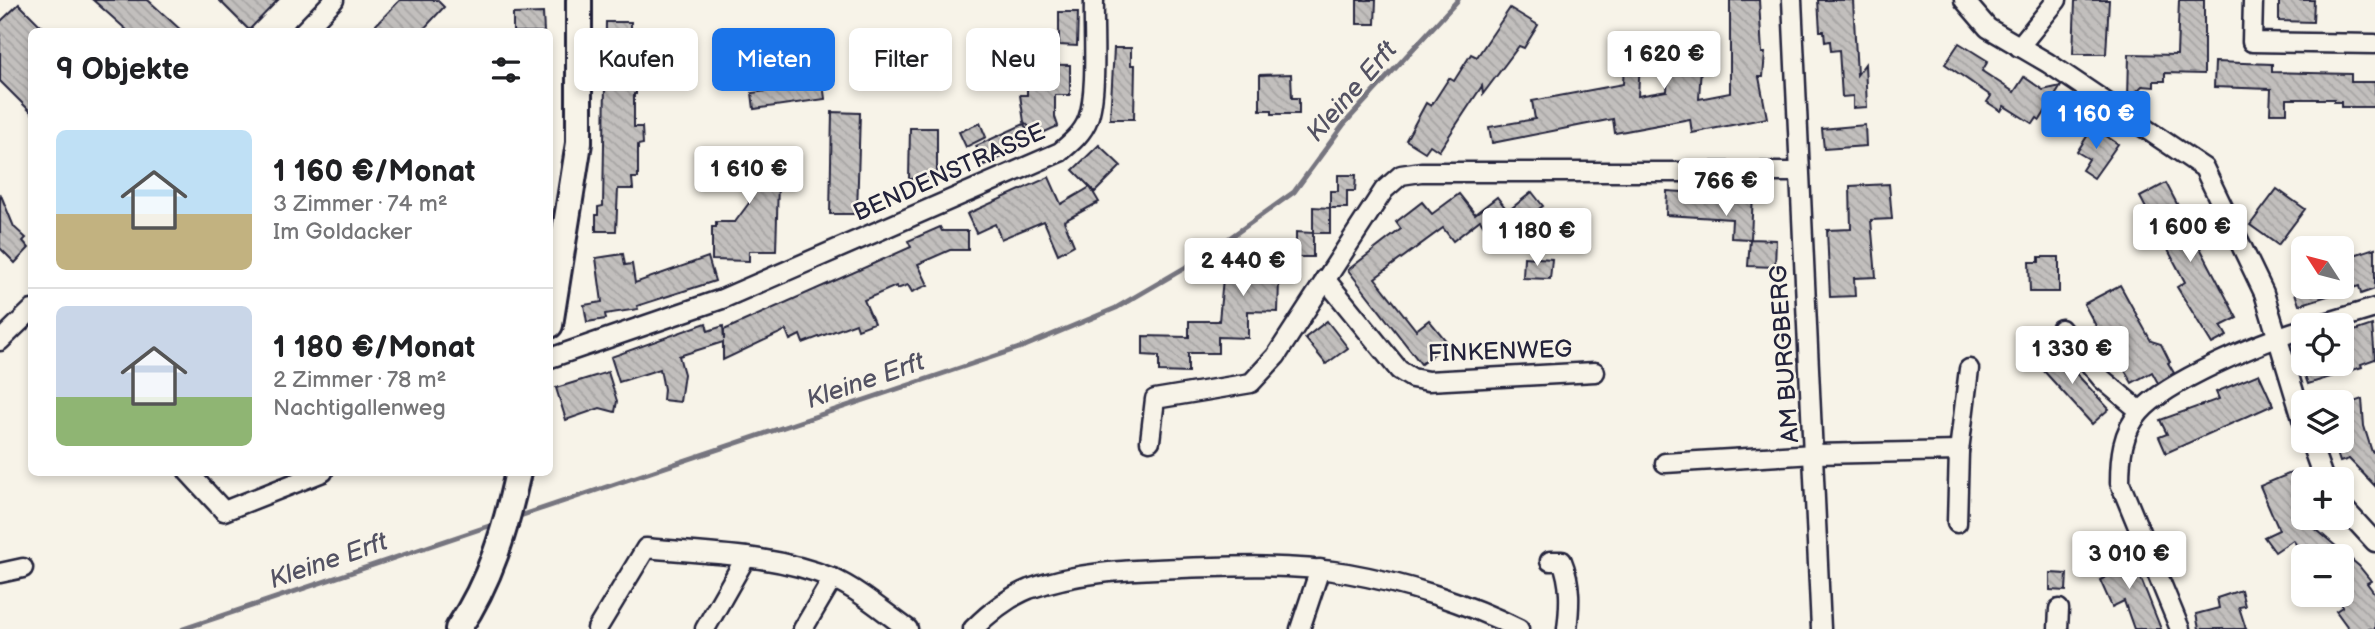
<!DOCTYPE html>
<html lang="de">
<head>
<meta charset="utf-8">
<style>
	body { margin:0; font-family:"Balsamiq Sans",sans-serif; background:#f2f2f2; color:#202124; height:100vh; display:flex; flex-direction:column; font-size:26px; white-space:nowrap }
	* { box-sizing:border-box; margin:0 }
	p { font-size:23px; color:#757577 }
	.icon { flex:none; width:38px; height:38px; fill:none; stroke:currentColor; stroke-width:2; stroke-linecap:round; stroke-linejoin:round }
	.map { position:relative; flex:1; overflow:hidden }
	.panel { position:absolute; left:28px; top:28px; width:525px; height:448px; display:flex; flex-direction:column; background:#fff; border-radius:10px; box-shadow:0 4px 10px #0003 }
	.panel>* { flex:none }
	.banner { position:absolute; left:574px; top:28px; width:665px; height:63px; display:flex; gap:14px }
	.needle { width:46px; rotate:306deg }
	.controls { position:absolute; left:2291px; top:236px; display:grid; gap:14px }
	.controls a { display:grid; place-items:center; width:63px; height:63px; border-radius:10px; background:#fff; box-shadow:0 4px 10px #0003; font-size:35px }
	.price { position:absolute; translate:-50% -60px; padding:0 16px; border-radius:7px; background:#fff; color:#222; font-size:23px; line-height:46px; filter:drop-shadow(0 2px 4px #0008) }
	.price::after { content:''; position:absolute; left:50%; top:42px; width:21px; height:16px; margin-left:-10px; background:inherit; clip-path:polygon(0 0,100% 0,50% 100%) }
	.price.selected { background:#1a73e8; color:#fff }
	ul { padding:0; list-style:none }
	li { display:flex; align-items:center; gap:21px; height:175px; padding:0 28px }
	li+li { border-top:2px solid #e0e0e0 }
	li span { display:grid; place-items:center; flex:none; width:196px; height:140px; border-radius:10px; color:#555 }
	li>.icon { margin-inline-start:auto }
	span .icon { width:84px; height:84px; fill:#fffc; stroke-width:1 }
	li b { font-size:30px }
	h2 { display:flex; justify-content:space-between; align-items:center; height:84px; padding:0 28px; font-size:30px }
	.pill { padding:0 24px; border-radius:10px; background:#fff; box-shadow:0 4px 10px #0003; font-size:24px; line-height:63px }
	.pill.selected { background:#1a73e8; color:#fff }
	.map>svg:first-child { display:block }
</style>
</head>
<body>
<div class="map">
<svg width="2375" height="629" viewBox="0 0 2375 629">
	<defs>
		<pattern id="building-back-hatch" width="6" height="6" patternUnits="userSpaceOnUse" patternTransform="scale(1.75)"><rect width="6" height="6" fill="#c2bfbd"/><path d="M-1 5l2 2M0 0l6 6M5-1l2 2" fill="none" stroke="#a6a4a3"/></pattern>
	</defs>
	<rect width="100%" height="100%" fill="#f7f3e8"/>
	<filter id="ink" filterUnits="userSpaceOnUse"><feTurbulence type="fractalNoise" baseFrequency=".0143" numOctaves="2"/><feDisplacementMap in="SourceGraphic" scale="14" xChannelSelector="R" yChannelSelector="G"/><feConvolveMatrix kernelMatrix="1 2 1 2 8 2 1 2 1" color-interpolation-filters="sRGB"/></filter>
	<g filter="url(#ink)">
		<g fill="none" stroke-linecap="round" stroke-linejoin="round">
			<g stroke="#76747f" stroke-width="5">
				<path d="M514,518L1025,346L1116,308L1200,259L1294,192L1344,124L1458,0"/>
				<path d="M183,629L498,523"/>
			</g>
		</g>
		<g fill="url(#building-back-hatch)" stroke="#22223b" stroke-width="2">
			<path d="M93,0H148L183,32H129Z"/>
			<path d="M219,0H278L249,30Z"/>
			<path d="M400,0H437L444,7L421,32H369Z"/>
			<path d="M1357,0H1376L1375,24H1357Z"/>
			<path d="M1730,0H1759L1762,53H1765L1763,77H1759L1767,118L1692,133L1690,119L1615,133L1613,119L1492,143L1489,127L1535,119L1532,101L1623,84L1625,45L1641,46L1638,96L1667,91L1670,48L1702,50L1699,99L1730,93Z"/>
			<path d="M1818,0H1853L1857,75L1865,64L1867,107L1853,108V96L1842,97L1839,50L1831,51L1830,41L1825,42L1824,31H1820Z"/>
			<path d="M2081,0H2109L2106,54H2073L2075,1Z"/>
			<path d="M2179,0H2204V74L2165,73V81H2154V87L2142,86L2128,100L2129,54L2177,55Z"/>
			<path d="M2279,0H2314L2313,22L2279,21Z"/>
			<path d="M19,4L47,32H32V113L0,81V22Z"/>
			<path d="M1510,8L1538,25L1524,48L1519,46L1483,94L1482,86L1439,151L1430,145L1425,152L1406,140L1426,103L1431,106L1449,78L1454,81L1471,54L1477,57Z"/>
			<path d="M1059,12H1078L1077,46L1059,45Z"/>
			<path d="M543,13L544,32H513V14Z"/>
			<path d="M606,22H631V62H649V83H636V94H634V127H642L643,144L638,145V178H632L633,189H618L616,231H596V215H598V207L603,206Z"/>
			<path d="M1959,43L1988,61L1982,71L2014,92L2024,77L2043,90L2061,86L2040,120L2037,118L2033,124L2004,106L2001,111L1987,102L1991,96L1945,64Z"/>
			<path d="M1114,48H1131V65H1135L1134,119H1110Z"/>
			<path d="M2215,62L2272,64V72L2351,74V82H2375V107H2341V102H2334V99H2287V113H2270L2271,89L2214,87Z"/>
			<path d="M1027,64L1070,65V95H1055V117L1058,126L1038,135L1024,122L1020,95H1027Z"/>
			<path d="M1291,74L1292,98H1299V114H1272V110H1260V75Z"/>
			<path d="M823,83L825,99L754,109L752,93Z"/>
			<path d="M832,112L860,113L857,214H830Z"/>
			<path d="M980,123L986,137L966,147L959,132Z"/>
			<path d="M1024,124L1031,138L1016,145L1018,150L984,165L976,146Z"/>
			<path d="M1865,125L1866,146L1824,149L1822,129Z"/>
			<path d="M2093,127L2118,144L2094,178L2082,170L2089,159L2077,152Z"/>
			<path d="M910,128H937V179H909Z"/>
			<path d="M1099,145L1121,166L1095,192L1090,187L1099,202L1064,221L1074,245L1058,254L1044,221L1001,239L995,224L976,233L967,214L1049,177L1061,204L1090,187L1073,170Z"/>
			<path d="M751,149H779L776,251H749V261L712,260V227H716V222H735L749,203V171L709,180L706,163L751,152Z"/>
			<path d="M1338,175H1356L1355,191H1347V208H1330V233H1313V257H1296L1295,283L1279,282L1278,312L1248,311V338L1218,337V353H1188V373L1159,372V356L1143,355V336L1189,337V321H1219L1223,278L1278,279L1279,257H1296V232L1313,233V207L1330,208V191H1338Z"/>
			<path d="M2166,183L2237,318L2221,326L2227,336L2212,344L2177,287L2185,282L2140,197Z"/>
			<path d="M1889,184L1892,219L1871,220L1876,277L1854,278L1855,296L1830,297L1827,230L1851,229L1850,186Z"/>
			<path d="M2277,189L2305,209L2278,245L2250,225Z"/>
			<path d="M1667,191L1716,194V191L1753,192L1751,239L1776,240L1775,267L1748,266L1750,239L1731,238L1732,219L1666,215Z"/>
			<path d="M1532,192L1543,206L1518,224L1510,214L1488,232L1480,220L1453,241L1443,228L1375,278L1416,330L1429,320L1448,343L1421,364L1348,270L1401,229L1396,222L1422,202L1432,214L1459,194L1475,214L1497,197L1508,211Z"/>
			<path d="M0,193L14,227L26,238L23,241L29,248L15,263L0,248Z"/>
			<path d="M940,227L942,231H968V250H950L918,264L928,285L912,292L908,285L897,289L896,286L864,300L874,323L858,329L856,323L803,343L800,335L790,340L786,330L723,360V342L679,356L684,374L680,402L663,400L664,389L660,369L619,382L611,357L706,323L708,331L723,326L724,340V330L911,247L908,241Z"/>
			<path d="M2375,248V289L2361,294L2359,286L2299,305L2293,287H2342V259Z"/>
			<path d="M623,254L625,265L632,264L635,283L708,257L715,281L637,306L638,309L605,314L606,319L587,322L584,305L602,302L596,258Z"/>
			<path d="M1524,257L1552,259L1550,279L1523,278Z"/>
			<path d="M2039,257H2059V292H2030L2029,262H2039Z"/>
			<path d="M2120,285L2151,341L2161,344L2170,362L2168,363L2174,373L2158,383L2152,372L2132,383L2120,362L2115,364L2106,347L2097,352L2086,332L2096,326L2084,304Z"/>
			<path d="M1327,321L1348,348L1326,364L1305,338Z"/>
			<path d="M2372,325L2375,359L2361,364L2362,367L2308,384L2301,364H2342V335Z"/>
			<path d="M2045,348L2056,360L2060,356L2109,409L2092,424L2033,359Z"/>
			<path d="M608,372L617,401L615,412L600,408L566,420L556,388Z"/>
			<path d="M2259,374L2273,405L2166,453L2159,437L2167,434L2160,420L2219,399L2216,392Z"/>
			<path d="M2362,399L2364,426L2372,452L2375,451V486L2349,459L2340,462L2333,441H2342V406Z"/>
			<path d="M2291,473L2303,500V518L2359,566L2371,581L2367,583L2375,594V629H2349L2336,611L2342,607V556L2303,554L2293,540L2275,552L2264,537L2279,530L2260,486Z"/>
			<path d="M2121,550L2125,559L2132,556L2161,629H2134L2124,601L2112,607L2100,580L2110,575L2102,559Z"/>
			<path d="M2050,573L2067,574L2066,591L2050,590Z"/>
			<path d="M2241,590L2245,606L2239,607L2246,629H2199L2196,614L2219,608L2217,598Z"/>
		</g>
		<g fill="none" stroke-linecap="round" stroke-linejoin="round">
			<g stroke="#22223b" stroke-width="23">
				<g id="street">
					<path d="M1792,0L1821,629"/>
					<path d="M1964,0L1988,28L2048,63L2204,168L2264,293L2303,422"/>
					<path d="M2253,0L2252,42L2375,44"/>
					<path d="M303,32L334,0"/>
					<path d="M2019,47L2057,0"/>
					<path d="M1325,279L1399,370L1412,378L1428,381L1595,372"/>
					<path d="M2315,326L2375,308"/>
					<path d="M2061,329L2102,379L2140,411"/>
					<path d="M0,341L32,310"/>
					<path d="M550,358L722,299L1060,152C1071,143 1083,133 1088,119C1098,92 1093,31 1094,0"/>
					<path d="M1150,441L1155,399L1251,383L1276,356L1384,190L1401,175L1421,172H1798"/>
					<path d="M2310,441L2324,480"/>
					<path d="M1959,451L1969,369"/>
					<path d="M1665,463L1814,454L1959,451L1957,523"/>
					<path d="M188,472L224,511L323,472"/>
					<path d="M2342,506L2375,542"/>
					<path d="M1550,561H1562C1571,583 1570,605 1567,629"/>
					<path d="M0,573L23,568"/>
					<path d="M597,629L646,548C707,554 774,554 832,578C859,590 884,612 908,629"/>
					<path d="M705,629L746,557"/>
					<path d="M803,629L833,578"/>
					<path d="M973,629C988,614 1009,597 1029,589C1079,571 1130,570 1182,568C1237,566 1292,564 1347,573C1404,583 1467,603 1519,629"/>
					<path d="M1300,629L1320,569"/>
					<path d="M2058,629L2059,609"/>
					<path d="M2180,629L2120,483C2120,457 2122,432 2140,412C2167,381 2263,341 2303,329"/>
				</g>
			</g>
			<g stroke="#22223b" stroke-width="30">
				<g id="secondary">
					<path d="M550,325L579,143V0"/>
					<path d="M458,629C490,582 506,528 518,472"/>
				</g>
			</g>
			<use href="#street" stroke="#f7f3e8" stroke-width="18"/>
			<use href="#secondary" stroke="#f7f3e8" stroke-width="24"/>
		</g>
	</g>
	<g text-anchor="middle" stroke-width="5" stroke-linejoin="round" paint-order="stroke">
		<g font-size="24" fill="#22223b" stroke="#f7f3e8">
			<text transform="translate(949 172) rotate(-24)" y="8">BENDENSTRASSE</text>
			<text transform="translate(1500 351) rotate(-2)" y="8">FINKENWEG</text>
			<text transform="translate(1784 354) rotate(-94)" y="8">AM BURGBERG</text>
		</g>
		<g font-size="26" font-style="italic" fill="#535263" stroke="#f7f3e8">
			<text transform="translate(1351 91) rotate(-49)" y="9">Kleine Erft</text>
			<text transform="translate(865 380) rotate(-19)" y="9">Kleine Erft</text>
			<text transform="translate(328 560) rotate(-19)" y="9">Kleine Erft</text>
		</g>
	</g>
</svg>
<div class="controls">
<a><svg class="needle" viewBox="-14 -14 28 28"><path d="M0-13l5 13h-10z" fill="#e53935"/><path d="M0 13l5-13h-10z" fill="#757577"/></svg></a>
<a><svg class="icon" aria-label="locate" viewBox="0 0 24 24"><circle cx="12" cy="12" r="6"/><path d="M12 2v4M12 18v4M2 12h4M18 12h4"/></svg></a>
<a><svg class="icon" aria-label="layers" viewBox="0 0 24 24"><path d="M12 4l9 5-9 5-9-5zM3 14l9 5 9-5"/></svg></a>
<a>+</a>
<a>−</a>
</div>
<b class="price" style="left:1664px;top:91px">1 620 €</b>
<b class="price selected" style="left:2096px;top:151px">1 160 €</b>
<b class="price" style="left:749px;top:206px">1 610 €</b>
<b class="price" style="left:1726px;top:218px">766 €</b>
<b class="price" style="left:2190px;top:264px">1 600 €</b>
<b class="price" style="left:1537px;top:268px">1 180 €</b>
<b class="price" style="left:1243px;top:298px">2 440 €</b>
<b class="price" style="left:2072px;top:386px">1 330 €</b>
<b class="price" style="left:2129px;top:591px">3 010 €</b>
<div class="banner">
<a class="pill">Kaufen</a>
<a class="pill selected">Mieten</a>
<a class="pill">Filter</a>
<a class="pill">Neu</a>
</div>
<section class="panel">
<h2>9 Objekte<svg class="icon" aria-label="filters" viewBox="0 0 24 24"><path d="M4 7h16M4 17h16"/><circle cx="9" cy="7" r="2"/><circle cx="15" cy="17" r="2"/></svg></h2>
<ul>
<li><span style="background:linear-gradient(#bfe0f5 60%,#c2b280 0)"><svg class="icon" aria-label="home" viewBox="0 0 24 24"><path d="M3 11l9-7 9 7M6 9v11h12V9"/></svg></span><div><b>1 160 €/Monat</b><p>3 Zimmer · 74 m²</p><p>Im Goldacker</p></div></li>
<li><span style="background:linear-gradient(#c9d6e8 65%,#8fb573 0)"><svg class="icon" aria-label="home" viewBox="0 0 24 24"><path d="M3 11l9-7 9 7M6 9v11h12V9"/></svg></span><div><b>1 180 €/Monat</b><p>2 Zimmer · 78 m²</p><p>Nachtigallenweg</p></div></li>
</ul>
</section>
</div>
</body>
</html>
